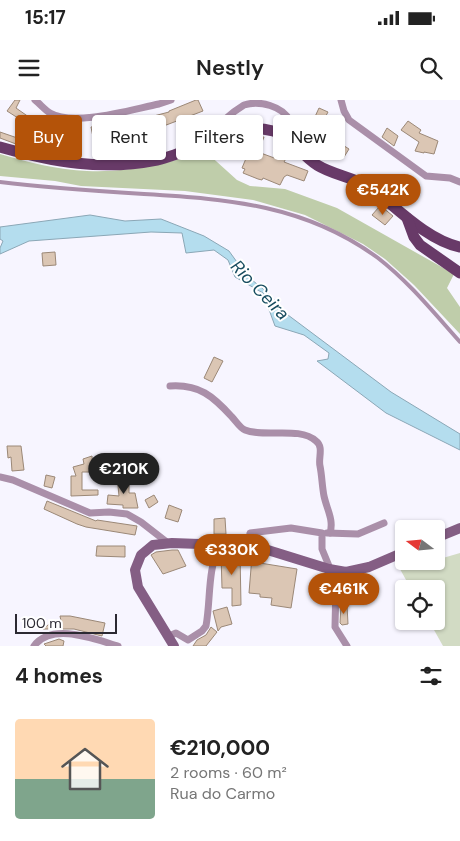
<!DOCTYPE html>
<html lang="en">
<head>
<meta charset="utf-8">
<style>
	body { margin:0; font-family:"DM Sans",sans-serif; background:#f6f6f6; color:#222; height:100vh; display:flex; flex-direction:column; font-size:19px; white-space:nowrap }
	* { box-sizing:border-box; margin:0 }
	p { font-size:16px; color:#767676 }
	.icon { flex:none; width:28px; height:28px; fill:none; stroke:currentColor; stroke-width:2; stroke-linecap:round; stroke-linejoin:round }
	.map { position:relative; height:546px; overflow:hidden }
	.panel { display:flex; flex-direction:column; background:#fff; flex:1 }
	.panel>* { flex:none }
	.banner { position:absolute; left:15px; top:15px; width:430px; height:45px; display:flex; gap:10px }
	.needle { width:32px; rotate:286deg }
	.tools { position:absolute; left:395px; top:420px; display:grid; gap:10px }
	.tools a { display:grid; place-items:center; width:50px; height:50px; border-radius:5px; background:#fff; box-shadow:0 1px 4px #0004; font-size:25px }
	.scale { position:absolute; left:15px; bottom:12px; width:102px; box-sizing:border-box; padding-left:5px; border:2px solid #2b2932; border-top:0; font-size:14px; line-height:18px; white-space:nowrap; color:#2b2932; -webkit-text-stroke:4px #fff; paint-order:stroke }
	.price { position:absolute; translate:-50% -42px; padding:0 11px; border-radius:18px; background:#b45309; color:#fff; font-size:16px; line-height:32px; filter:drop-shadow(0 1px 2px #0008) }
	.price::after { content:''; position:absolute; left:50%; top:30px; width:15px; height:11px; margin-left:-8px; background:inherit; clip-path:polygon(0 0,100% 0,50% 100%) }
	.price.current { background:#222; color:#fff }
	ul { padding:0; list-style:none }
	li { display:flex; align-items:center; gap:15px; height:125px; padding:0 15px }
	li span { display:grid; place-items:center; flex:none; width:140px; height:100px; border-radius:5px; color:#555 }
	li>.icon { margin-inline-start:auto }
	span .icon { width:60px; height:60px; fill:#fffc; stroke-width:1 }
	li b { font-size:21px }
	h2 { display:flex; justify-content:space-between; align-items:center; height:60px; padding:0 15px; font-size:21px }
	.chip { padding:0 18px; border-radius:5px; background:#fff; box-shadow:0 1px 4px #0004; font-size:18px; line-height:45px }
	.chip.current { background:#b45309; color:#fff }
	.status { display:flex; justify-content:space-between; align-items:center; height:35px; padding:0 25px; background:#fff; direction:ltr }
	.status svg { height:14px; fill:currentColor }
	header { display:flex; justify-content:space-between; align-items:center; height:65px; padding:0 15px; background:#fff; font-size:22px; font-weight:600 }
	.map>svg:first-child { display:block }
</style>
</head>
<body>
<div class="status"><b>15:17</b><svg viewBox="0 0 49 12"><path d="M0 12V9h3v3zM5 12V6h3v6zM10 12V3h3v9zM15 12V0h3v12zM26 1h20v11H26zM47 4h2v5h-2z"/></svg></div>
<header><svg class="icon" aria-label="menu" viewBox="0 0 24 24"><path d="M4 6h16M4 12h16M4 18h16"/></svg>Nestly<svg class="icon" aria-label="search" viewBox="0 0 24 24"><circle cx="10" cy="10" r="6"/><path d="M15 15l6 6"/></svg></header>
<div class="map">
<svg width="460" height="546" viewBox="0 0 460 546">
	<rect width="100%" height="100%" fill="#f7f5ff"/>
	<path fill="#d2dbc4" d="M460,453V546H443L429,521H436V489H411L400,469L430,461H436V460Z"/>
	<path fill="#bfcdaa" d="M206,52L237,80L250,86L285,89L337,108L454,174L447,188L460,207V234L414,185L385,159L363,144L305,115L253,100L185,91L81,86L55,81L0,76V54C28,62 58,70 87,71C128,73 167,63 206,52Z"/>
	<path fill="#b4ddee" stroke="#8ba7b6" d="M90,115L125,121L161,119L204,136L229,151L247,176L267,192L288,215L391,292L460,334V350L386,313L317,261L328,259L329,253L304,235L275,226L263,193L235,177L228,160L214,150L186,153L182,133L151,132L29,141L0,154V148L3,141L0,139V127Z"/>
	<g fill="#dbc6b4" stroke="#9b8877">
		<path d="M15,0H20L16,8L36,22L32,27L7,11Z"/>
		<path d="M196,0H198L203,11L161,27L162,30L143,33L144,35L137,36L136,34L122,37V35L94,42L91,27L145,16L146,18L169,12V11Z"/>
		<path d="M319,8L328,12L321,25L313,21Z"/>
		<path d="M408,21L421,30L419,33L438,41L434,54L424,52V53L415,51L419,42L401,30Z"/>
		<path d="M387,28L398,36L394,46L382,37Z"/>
		<path d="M324,29L335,35L330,43L320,37Z"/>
		<path d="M0,32L29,42L26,46L16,44L0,38Z"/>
		<path d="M255,37H264L258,52L277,59L281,51L288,55L284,62L308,71L304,81L287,75L284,77L280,85L263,78L262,80L258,79L243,73L245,69L242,68Z"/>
		<path d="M338,42L349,49L344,57L333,50Z"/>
		<path d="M379,107L381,109L382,107L393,116L385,125L372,115Z"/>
		<path d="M55,152L56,165L43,166L42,153Z"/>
		<path d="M214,257L223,261L212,282L204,278Z"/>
		<path d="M7,346H21L24,370L12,371L11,357L8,358Z"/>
		<path d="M92,356L93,372H82V390H98V395L71,396V376H76L73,367L84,364L83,359Z"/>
		<path d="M46,375L55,377L52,388L44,386Z"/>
		<path d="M123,375V379H129V393H135L138,408H123V405L107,404L108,395L119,396L117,376Z"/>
		<path d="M154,395L158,402L149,408L145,400Z"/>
		<path d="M47,401L96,421L97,420L137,426L135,435L86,427L77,424L44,409Z"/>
		<path d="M169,405L182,410L178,422L165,418Z"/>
		<path d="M225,418L226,434H214V419Z"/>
		<path d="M97,446H125V457L96,456Z"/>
		<path d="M172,450H178L186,466L163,474L151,455L156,452Z"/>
		<path d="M221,454H240L241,505L232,506V488H222Z"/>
		<path d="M252,456L260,457V463L297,469L291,508L271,505L272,498L260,497V494L249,493Z"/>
		<path d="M341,505H347L348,524L342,525L340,523Z"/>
		<path d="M227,507L232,524L221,527L218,531L213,511Z"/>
		<path d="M60,516H70L105,523L102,536L74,529H43L53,521H61Z"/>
		<path d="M211,527L217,532L206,546H193L197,540L206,535Z"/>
		<path d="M59,539L64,541L63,546H46L44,544Z"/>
	</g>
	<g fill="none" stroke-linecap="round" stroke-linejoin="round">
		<path stroke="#aa8fa9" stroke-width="4" d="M0,82C48,88 96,91 144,94C229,99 306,105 378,158C409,182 434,213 460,242"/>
		<g stroke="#aa8fa9" stroke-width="7">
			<path d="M35,0C40,4 45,10 50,13C74,27 133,9 159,4L171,0"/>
			<path d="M341,0L344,11L349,20L426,76L450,78L460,82"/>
			<path d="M207,39C217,26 229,14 244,5C259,0 283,6 290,21C293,28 292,34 292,41"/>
			<path d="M170,286C199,284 213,296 232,317C236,321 240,328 245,330C264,338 300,326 316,341C324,347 318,358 320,366C322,376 322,386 324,396C327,410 334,420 330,433"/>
			<path d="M0,377L13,380L90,413L109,412L127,414L141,422L168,443"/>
			<path d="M327,433L358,434L384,423"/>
			<path d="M248,446L250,433L291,428L322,433V449L336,483L335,527L347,546"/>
			<path d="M169,536L176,533L188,540L202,531L206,526C211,498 207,471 220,444"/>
			<path d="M34,546C52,522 94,539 118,546"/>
		</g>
		<g stroke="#845e84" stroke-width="10">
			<path d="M436,438L460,428"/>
			<path d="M174,546L138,487L135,470L141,455L153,445L172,443L255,446L329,469L346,472L369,467L404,452"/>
		</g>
		<g stroke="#683a68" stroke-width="11">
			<path d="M0,47C53,62 102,71 157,60C196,52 231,20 273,31C293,36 300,55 317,65C333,75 353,77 369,87C376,90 381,96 387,101C407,118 434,142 460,147"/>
			<path d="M407,118L414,137L420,145L460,173"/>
		</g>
	</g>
	<g text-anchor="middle" stroke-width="4" stroke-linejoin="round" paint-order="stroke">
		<g font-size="18" font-style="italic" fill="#184d60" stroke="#fff">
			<text transform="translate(260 190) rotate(46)" y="6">Rio Ceira</text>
		</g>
	</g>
</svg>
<div class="tools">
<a><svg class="needle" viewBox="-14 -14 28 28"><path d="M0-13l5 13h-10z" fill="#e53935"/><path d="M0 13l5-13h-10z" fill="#767676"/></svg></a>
<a><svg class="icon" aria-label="locate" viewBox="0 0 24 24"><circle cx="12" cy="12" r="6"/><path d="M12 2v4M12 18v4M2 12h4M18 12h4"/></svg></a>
</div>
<div class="scale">100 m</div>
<b class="price" style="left:383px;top:116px">€542K</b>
<b class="price current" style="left:124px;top:395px">€210K</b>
<b class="price" style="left:232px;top:476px">€330K</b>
<b class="price" style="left:344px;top:515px">€461K</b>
<div class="banner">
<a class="chip current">Buy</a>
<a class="chip">Rent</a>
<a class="chip">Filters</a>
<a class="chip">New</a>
</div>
</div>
<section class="panel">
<h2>4 homes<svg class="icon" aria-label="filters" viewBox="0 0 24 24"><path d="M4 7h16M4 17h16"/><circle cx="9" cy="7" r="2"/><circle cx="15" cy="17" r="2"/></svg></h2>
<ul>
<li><span style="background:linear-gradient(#ffd9b3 60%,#7fa58c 0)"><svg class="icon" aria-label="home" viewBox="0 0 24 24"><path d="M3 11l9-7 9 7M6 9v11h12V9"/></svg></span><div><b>€210,000</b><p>2 rooms · 60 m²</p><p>Rua do Carmo</p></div></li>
</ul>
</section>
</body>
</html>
